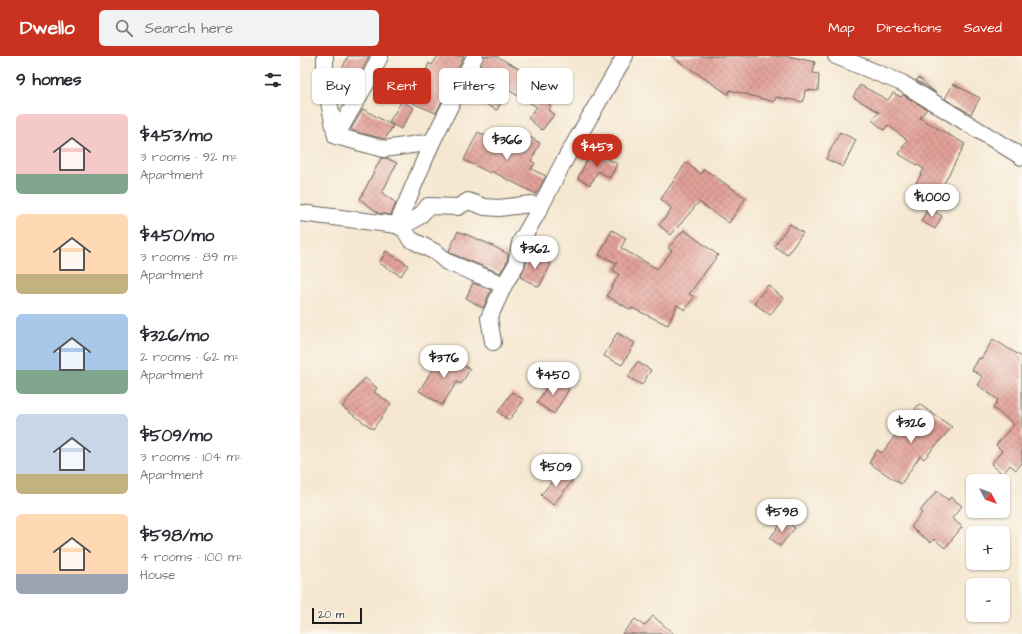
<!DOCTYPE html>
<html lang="en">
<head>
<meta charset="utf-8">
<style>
	body { margin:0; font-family:"Architects Daughter",sans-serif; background:#f2f2f3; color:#2b2b33; height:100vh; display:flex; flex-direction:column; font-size:15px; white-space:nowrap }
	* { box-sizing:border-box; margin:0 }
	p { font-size:13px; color:#7c7c81 }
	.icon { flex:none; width:22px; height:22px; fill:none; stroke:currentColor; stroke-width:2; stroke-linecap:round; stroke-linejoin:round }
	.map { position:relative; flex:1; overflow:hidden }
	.side { display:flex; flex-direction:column; background:#fff; width:300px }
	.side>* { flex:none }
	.guide { position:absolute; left:12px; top:12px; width:380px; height:36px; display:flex; gap:8px }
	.needle { width:26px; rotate:131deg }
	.buttons { position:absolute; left:666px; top:418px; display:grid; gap:8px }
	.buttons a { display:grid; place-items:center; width:44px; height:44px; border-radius:6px; background:#fff; box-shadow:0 1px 3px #0004; font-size:20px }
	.scale { position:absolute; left:12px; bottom:10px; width:50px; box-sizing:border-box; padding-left:4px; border:2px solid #1c1c1c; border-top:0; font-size:11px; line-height:14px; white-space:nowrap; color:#1c1c1c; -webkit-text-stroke:3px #fbf7ec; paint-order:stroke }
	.price { position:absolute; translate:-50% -34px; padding:0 9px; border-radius:14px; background:#fff; color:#222; font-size:13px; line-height:26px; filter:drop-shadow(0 1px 2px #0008) }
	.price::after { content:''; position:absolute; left:50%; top:24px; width:12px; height:9px; margin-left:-6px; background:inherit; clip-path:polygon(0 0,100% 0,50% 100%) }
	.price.active { background:#c8321e; color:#fff }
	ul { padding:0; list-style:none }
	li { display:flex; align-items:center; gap:12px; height:100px; padding:0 16px }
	li span { display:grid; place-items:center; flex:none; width:112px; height:80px; border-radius:6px; color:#555 }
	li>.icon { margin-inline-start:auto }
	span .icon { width:48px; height:48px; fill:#fffc; stroke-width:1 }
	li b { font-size:17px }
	h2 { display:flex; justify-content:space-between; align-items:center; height:48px; padding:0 16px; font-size:17px }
	.pill { padding:0 14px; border-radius:6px; background:#fff; box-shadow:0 1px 3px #0004; font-size:14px; line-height:36px }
	.pill.active { background:#c8321e; color:#fff }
	header { display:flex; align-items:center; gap:24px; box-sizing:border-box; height:56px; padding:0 20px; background:#c8321e; color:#fff }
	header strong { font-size:19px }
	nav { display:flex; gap:22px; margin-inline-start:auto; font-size:14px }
	.search { width:280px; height:36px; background:#f2f2f3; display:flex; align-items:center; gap:10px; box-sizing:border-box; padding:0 14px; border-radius:6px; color:#7c7c81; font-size:15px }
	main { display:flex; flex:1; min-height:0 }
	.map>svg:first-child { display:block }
</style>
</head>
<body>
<header>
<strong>Dwello</strong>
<div class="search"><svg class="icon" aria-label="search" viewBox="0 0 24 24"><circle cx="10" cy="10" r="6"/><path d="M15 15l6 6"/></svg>Search here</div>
<nav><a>Map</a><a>Directions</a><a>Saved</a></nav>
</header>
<main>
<section class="side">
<h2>9 homes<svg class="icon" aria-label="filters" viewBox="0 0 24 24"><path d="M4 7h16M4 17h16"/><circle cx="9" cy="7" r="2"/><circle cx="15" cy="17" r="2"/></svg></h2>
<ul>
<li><span style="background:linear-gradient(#f6c9c9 75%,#7fa58c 0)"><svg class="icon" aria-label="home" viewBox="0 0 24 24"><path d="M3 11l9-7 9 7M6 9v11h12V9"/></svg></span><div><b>$453/mo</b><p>3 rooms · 92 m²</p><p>Apartment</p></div></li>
<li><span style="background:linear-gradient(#ffd9b3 75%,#c2b280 0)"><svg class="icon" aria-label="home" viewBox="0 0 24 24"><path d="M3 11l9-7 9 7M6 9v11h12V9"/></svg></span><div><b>$450/mo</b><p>3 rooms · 89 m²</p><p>Apartment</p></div></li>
<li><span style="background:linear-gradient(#a9c7e8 70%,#7fa58c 0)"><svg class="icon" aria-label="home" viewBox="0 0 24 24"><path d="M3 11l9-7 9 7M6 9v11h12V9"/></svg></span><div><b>$326/mo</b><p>2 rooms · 62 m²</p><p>Apartment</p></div></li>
<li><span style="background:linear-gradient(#c9d6e8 75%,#c2b280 0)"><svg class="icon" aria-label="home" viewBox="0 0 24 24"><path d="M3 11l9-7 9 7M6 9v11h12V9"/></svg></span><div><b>$509/mo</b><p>3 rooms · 104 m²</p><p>Apartment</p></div></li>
<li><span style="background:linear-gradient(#ffd9b3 75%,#9aa5b1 0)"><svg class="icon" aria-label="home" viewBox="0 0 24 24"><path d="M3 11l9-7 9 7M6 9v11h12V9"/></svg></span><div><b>$598/mo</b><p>4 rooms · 100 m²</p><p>House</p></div></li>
</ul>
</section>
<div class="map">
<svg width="722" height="578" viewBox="0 0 722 578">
	<defs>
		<pattern id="building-cross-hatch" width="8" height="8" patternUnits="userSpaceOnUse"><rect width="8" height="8" fill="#e1a098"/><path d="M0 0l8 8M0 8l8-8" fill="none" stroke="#c08982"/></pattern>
	</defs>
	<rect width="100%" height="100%" fill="#fbf7ec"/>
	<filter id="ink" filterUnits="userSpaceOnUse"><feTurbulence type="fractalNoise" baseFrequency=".025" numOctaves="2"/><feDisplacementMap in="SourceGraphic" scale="8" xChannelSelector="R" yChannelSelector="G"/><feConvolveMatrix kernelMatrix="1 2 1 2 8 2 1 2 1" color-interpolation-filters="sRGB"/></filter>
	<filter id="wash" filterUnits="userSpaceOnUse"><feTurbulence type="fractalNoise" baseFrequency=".012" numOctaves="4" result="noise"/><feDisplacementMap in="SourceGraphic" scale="16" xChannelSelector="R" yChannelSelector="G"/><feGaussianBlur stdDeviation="0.9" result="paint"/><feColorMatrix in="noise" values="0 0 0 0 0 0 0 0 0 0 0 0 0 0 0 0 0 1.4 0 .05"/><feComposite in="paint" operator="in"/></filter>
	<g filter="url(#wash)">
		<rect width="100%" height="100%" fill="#f5e7d0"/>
		<g id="blocks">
			<g fill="url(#building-cross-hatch)">
				<path d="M48,0H69L58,23L42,13Z"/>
				<path d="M138,0H164L136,57L112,47L129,7L132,9Z"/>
				<path d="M184,0H196L225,16L220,25L251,50L248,54L254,59L242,74L228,62L237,51L208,34L197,54L166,38Z"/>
				<path d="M371,0H487L515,6L513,17L519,18L518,35L505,34L503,46L476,41L474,46L430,34L428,38Z"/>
				<path d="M619,22L636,37L616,24Z"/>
				<path d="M653,28L680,42L671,58L645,43Z"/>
				<path d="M560,29L588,44L593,37L601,41L603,39L627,53L620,62L665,88L633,148L611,136L624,113L599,98L607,84L588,69L584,74L572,64L579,56L553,41Z"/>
				<path d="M102,45L114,52L101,73L89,66Z"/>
				<path d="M63,53L93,70L85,83L56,76L51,73Z"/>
				<path d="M178,76L217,96L226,79L240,87L231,105L235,107L231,113L246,120L236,138L191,115L190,117L164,104Z"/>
				<path d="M540,76L556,84L543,111L526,103Z"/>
				<path d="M292,95L317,108L310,122L298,115L290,129L278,122Z"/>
				<path d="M81,102H86L97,107L82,137L96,147L91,159L78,157L60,143Z"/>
				<path d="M386,107L401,118L404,113L446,142L429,167L399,146L371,179L359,169L372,153L361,143Z"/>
				<path d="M628,152L642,160L635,173L621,165Z"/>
				<path d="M490,168L503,177L487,199L474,190Z"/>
				<path d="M312,174L326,182L321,192L357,213L372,195L368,192L384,174L418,199L389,238L394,241L385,254L377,249L368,269L332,252L331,254L307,240L319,218L313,214L317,207L299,199Z"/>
				<path d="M158,175L189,188L208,198L207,206L200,217L152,198L149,195Z"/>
				<path d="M86,195L108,209L101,220L79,207Z"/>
				<path d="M228,196L251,208L239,231L220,221L225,211Z"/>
				<path d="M173,227L191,234L183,252L166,242Z"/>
				<path d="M468,229L483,242L470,259L454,247Z"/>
				<path d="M317,277L335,287L322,309L304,300Z"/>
				<path d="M693,283L722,301V407L716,414L710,409L703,418L691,408L702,395L696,389L714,368L693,352L698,344L678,329L683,321L672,314L679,302L681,303Z"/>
				<path d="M143,297L170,313L161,328L157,326L142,349L119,335Z"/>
				<path d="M337,306L351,314L342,329L328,321Z"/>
				<path d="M65,322L77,332L74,336L91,348L73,373L42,351Z"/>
				<path d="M252,322L269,333L254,358L237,347Z"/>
				<path d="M212,336L224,344L209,364L198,356Z"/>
				<path d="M619,348L652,371L624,403L620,400L601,428L569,407L577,394L582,397Z"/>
				<path d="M260,415L272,425L253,449L241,439Z"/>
				<path d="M637,435L648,444L651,441L662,450L652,462L662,471L645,492L634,483L631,487L611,471L622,457L620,455Z"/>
				<path d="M484,464L495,472L480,490L470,482Z"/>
				<path d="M353,560L374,578H322L335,563L344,570Z"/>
			</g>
		</g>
	</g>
	<g filter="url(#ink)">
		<use href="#blocks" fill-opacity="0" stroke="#68635b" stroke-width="1"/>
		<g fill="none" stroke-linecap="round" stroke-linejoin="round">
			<g stroke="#68635b" stroke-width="18">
				<g id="street">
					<path d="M25,0V27L36,80L71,19L80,0"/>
					<path d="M536,0L602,27L722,101"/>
					<path d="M36,80L84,93L132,86"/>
					<path d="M0,157L97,169L132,86L175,0"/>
					<path d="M97,169C113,166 119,163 128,150L158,151L168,145L185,151L199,152L231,148L240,152"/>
					<path d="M97,169L105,174L110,183L137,197L147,206L204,229"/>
					<path d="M193,286L189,262L204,229L216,209L220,187L240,152L263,107L325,0"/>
				</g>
			</g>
			<use href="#street" stroke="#fff" stroke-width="16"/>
		</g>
	</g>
</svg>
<div class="buttons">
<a><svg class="needle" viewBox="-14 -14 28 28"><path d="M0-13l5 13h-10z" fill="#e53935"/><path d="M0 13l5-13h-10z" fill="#7c7c81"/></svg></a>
<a>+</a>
<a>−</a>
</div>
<div class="scale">20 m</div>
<b class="price" style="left:207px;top:105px">$366</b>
<b class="price active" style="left:297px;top:112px">$453</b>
<b class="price" style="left:632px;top:162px">$1,000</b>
<b class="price" style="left:235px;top:214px">$362</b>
<b class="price" style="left:144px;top:323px">$376</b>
<b class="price" style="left:253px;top:340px">$450</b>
<b class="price" style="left:611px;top:388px">$326</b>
<b class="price" style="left:256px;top:432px">$509</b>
<b class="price" style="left:482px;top:477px">$598</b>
<div class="guide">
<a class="pill">Buy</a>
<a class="pill active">Rent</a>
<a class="pill">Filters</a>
<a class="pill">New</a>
</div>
</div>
</main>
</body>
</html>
